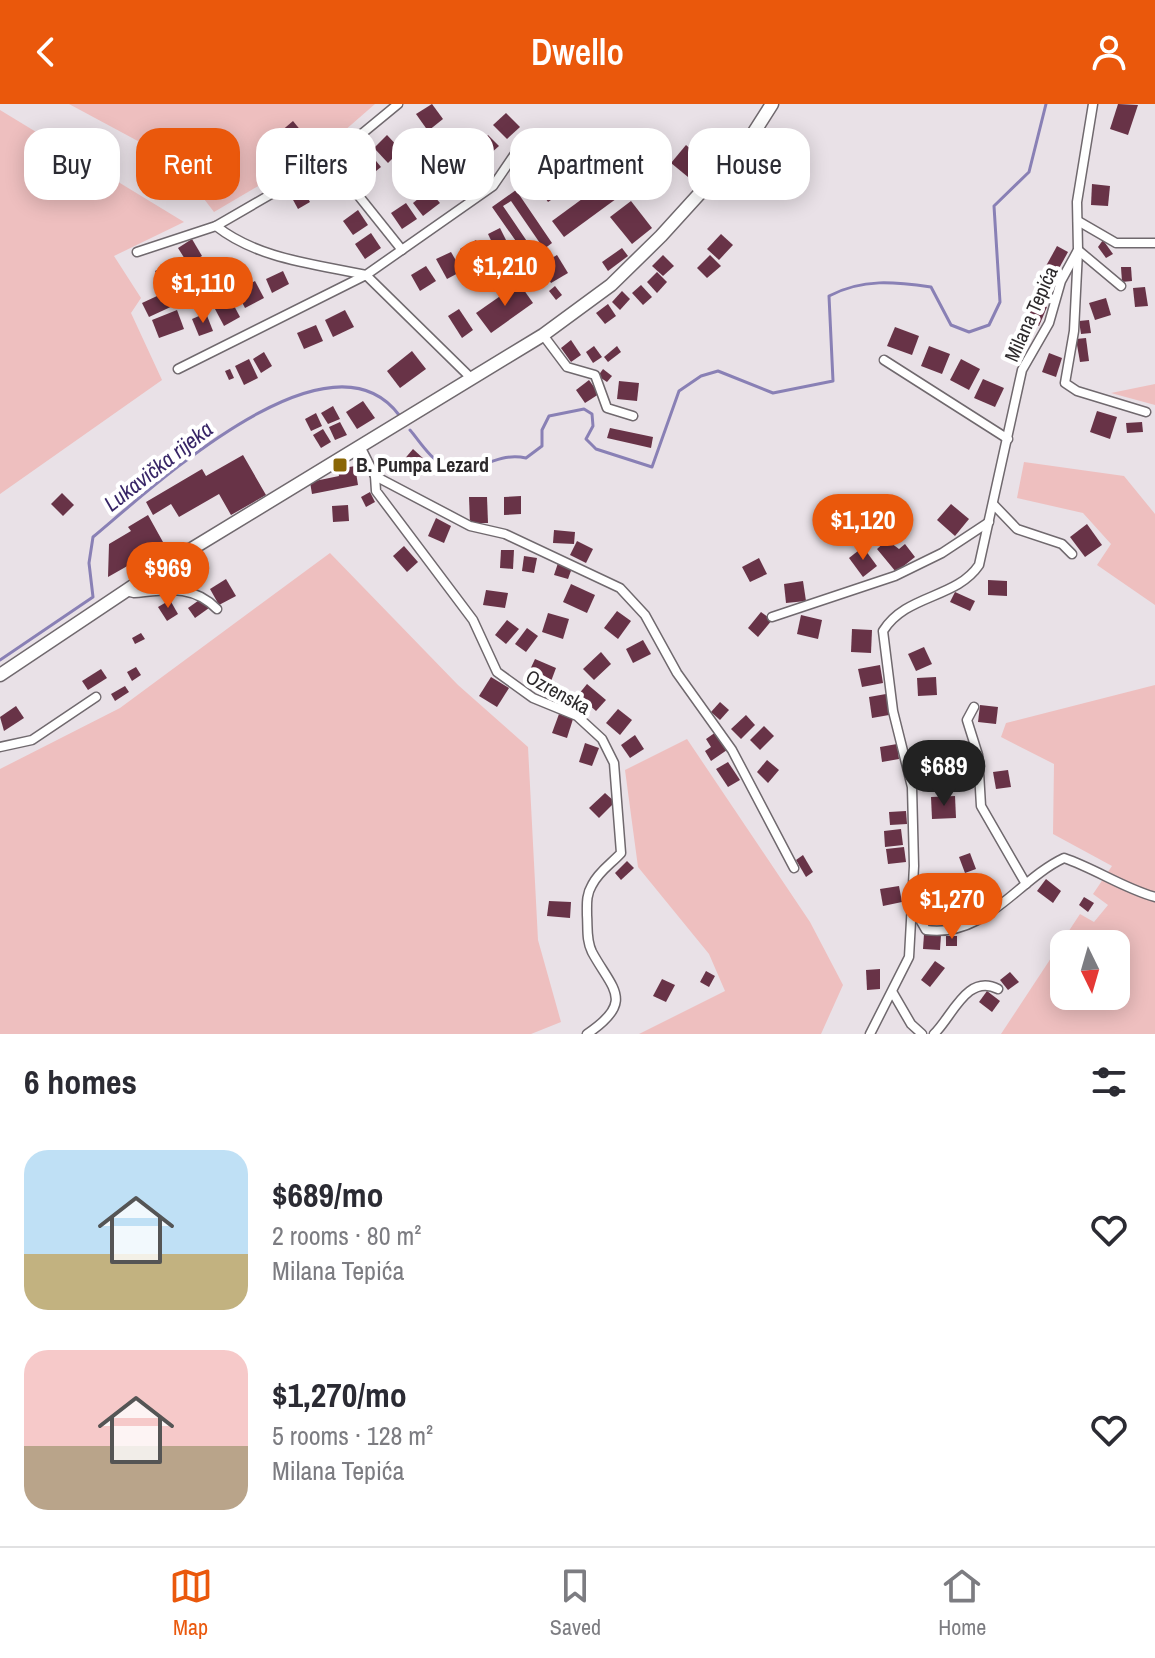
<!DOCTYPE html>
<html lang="en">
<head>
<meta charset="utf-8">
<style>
	body { margin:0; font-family:"Archivo Narrow",sans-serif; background:#f2f2f3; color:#2b2b33; height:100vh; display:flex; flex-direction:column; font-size:30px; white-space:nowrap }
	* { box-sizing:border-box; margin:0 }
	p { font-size:26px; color:#7c7c81 }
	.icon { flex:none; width:44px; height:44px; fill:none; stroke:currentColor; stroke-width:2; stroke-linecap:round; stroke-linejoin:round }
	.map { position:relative; height:930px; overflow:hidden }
	.sheet { display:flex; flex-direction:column; background:#fff; flex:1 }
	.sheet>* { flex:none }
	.top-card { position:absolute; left:24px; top:24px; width:1108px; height:72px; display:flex; gap:16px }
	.needle { width:52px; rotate:175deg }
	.controls { position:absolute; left:1050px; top:826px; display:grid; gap:16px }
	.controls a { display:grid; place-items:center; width:80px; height:80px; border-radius:16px; background:#fff; box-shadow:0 4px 20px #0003; font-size:40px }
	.price { position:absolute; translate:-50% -68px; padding:0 18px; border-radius:28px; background:#ea580c; color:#fff; font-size:26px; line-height:52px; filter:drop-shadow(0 2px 4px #0008) }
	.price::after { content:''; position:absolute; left:50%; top:48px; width:24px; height:18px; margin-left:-12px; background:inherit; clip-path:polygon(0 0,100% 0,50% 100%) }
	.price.active { background:#222; color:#fff }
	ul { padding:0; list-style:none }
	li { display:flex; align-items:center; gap:24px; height:200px; padding:0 24px }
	li span { display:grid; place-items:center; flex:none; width:224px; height:160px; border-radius:24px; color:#555 }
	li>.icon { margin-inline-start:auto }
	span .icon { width:96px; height:96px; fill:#fffc; stroke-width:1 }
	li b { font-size:34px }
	h2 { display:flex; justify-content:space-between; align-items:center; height:96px; padding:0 24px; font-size:34px }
	.pill { padding:0 28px; border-radius:24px; background:#fff; box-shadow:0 4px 20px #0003; font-size:28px; line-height:72px }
	.pill.active { background:#ea580c; color:#fff }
	header { display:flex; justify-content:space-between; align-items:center; height:104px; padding:0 24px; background:#ea580c; color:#fff; font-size:36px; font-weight:600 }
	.tabs { display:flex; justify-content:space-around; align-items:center; height:112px; border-top:2px solid #e1e1e2; background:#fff; font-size:22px; color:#7c7c81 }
	.tabs a { display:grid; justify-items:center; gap:4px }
	.tabs .active { color:#ea580c }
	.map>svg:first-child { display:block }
</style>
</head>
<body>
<header><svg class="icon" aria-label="back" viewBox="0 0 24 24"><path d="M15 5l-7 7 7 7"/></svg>Dwello<svg class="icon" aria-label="person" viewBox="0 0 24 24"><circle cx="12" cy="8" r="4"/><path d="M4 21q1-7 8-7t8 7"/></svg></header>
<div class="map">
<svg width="1155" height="930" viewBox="0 0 1155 930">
	<rect width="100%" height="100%" fill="#e9e1e7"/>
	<g fill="#eebfbf" fill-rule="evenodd">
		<path d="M69,0H375L328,41L214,108L175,57Z"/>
		<path d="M0,6L184,118L114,152L141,194L131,209L162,276L0,390Z"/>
		<path d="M1155,280V301L1111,289Z"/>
		<path d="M1024,358L1124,372L1155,410V501L1097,461L1111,440L1083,409L1017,394Z"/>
		<path d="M330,449L458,581L528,643L538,836L561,918L531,930H0V665L120,604Z"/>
		<path d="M1155,581V930H1001L1080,810L1094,818L1108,801L1093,790L1112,762L1053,730L1054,660L1001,633L1006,619ZM1064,840H1116V892H1064Z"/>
		<path d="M687,635L810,818L843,881L821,930H639L725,887L709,850L638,763L625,666Z"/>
	</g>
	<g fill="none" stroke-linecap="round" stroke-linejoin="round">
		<g stroke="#8980b5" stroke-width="3">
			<path d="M410,326C418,335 429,353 440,359C475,377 493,346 526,354L542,342V326L549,312L584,305L592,310L593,322L586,335L596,345L652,363L679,287L701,272L718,267L773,289L833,277L829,192C863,174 895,178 931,183L951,221L969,228L989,221L1000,198L994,102L1029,68L1046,0"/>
			<path d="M0,556L93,493L89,459L93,433C151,385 329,217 399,311"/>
		</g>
	</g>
	<g fill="#683347">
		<path d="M432,0L443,15L428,27L416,10Z"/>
		<path d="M1118,0L1138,1L1128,31L1110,25Z"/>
		<path d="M506,9L520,23L507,35L493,21Z"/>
		<path d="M293,17L311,39L291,56L273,34Z"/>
		<path d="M387,31L401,46L388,59L374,44Z"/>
		<path d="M488,31L499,42L490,50L479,39Z"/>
		<path d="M686,41L703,56L688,73L671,59Z"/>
		<path d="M367,46L381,63L365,76L351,59Z"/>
		<path d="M759,46L775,58L764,75L746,64Z"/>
		<path d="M467,51L482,67L470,78L455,62Z"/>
		<path d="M556,59L572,82L548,98L532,75Z"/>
		<path d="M789,64L809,76L799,92L779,82Z"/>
		<path d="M447,69L459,83L447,93L435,79Z"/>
		<path d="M332,73L340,88L326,96L318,81Z"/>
		<path d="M608,76L620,92L564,133L552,117Z"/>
		<path d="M1092,80L1110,82L1108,102L1091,101Z"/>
		<path d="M429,86L440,99L423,112L413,99Z"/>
		<path d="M516,86L552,139L544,145L511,97L503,102L541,158L534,163L492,103Z"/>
		<path d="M304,87L310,98L298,105L292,94Z"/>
		<path d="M631,97L652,124L632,140L610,113Z"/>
		<path d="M406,99L417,115L402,125L391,109Z"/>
		<path d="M358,106L368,121L353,131L343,117Z"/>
		<path d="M500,124L508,140L496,147L488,130Z"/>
		<path d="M371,129L381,144L365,155L355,140Z"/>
		<path d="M721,130L733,141L719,156L707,145Z"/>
		<path d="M192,135L202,152L188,160L178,144Z"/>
		<path d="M476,136L486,153L469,162L460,145Z"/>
		<path d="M1103,136L1113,150L1106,154L1098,143Z"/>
		<path d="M1057,142L1068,148L1057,168L1046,162Z"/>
		<path d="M622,144L628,152L608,167L602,158Z"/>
		<path d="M451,148L462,167L447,175L436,155Z"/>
		<path d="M557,151L568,169L551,179L540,161Z"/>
		<path d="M663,151L674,162L663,172L652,162Z"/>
		<path d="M710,151L721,162L707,174L697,164Z"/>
		<path d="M178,155L186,171L163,183L155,167Z"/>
		<path d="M426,162L436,177L420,187L411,171Z"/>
		<path d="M1121,163H1131L1132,177L1122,178Z"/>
		<path d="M283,167L289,180L272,189L266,175Z"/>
		<path d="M657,168L667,178L657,189L647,178Z"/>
		<path d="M255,177L264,194L245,204L236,187Z"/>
		<path d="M519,179L533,199L491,229L476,209Z"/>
		<path d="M641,181L652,193L643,201L632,189Z"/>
		<path d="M555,182L562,191L556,196L549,187Z"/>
		<path d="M1145,183L1148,202L1135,203L1133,184Z"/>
		<path d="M170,186L177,200L149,213L142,199Z"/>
		<path d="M622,187L630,195L620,206L612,198Z"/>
		<path d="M1106,194L1111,211L1095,216L1089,199Z"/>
		<path d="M231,196L240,213L224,222L215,205Z"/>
		<path d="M1031,196L1047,203L1039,222L1023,215Z"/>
		<path d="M608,200L616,212L605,220L596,209Z"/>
		<path d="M459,205L473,226L462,234L448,212Z"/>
		<path d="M177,206L184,225L159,234L152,216Z"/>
		<path d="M345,206L354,223L333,233L325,216Z"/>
		<path d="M206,209L213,227L199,232L192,215Z"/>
		<path d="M1089,216L1091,229L1081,230L1079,217Z"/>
		<path d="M316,221L323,237L304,245L297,229Z"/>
		<path d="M895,223L919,232L912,251L887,242Z"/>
		<path d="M1086,234L1089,257L1080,258L1076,235Z"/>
		<path d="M571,236L581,251L571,258L561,244Z"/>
		<path d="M594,242L602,253L593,259L586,248Z"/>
		<path d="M617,242L621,248L608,258L604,253Z"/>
		<path d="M929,242L950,250L942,270L921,262Z"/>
		<path d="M412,247L426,265L400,284L387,267Z"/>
		<path d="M264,248L272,262L261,269L253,255Z"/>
		<path d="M1049,249L1062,254L1056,273L1042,268Z"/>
		<path d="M249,255L258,274L244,281L235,262Z"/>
		<path d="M961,255L980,265L969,286L950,276Z"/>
		<path d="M230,265L234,274L229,276L225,267Z"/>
		<path d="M603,265L612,272L607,278L598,272Z"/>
		<path d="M983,275L1004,284L995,303L974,294Z"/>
		<path d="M589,276L599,290L585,299L576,286Z"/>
		<path d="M619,277L639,279L637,297L617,295Z"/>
		<path d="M363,297L375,314L357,325L346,308Z"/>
		<path d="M333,302L340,315L328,320L321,309Z"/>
		<path d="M1097,307L1117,313L1110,335L1090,328Z"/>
		<path d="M316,309L322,322L311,327L305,315Z"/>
		<path d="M340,318L347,331L335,336L329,323Z"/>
		<path d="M1142,318L1143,328L1127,329L1126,319Z"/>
		<path d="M610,324L653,333L651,344L607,334Z"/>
		<path d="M323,325L331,338L321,344L313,331Z"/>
		<path d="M413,345L426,357L415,370L402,358Z"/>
		<path d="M243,351L266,391L231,411L219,390L179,413L171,400L153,411L146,398L202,365L206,372Z"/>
		<path d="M355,362L358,381L312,390L310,378L339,372L338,365Z"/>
		<path d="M370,388L375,398L366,403L361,393Z"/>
		<path d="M62,389L74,401L63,412L51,400Z"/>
		<path d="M521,392V410L504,411V393Z"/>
		<path d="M469,393H487L488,419H470Z"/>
		<path d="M951,400L969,415L955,432L937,416Z"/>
		<path d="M348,401L349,417L333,418L332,402Z"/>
		<path d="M148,411L168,447L149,458L145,452L108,473L109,440L131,427L128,423Z"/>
		<path d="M436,414L451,422L444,439L428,432Z"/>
		<path d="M1087,420L1102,441L1085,453L1070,433Z"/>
		<path d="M554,426L575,428L574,440L553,439Z"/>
		<path d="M887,436L899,445L905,440L915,453L896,468L877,445Z"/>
		<path d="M577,437L593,445L586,459L570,451Z"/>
		<path d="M404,442L418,458L407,468L393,452Z"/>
		<path d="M863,443L877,462L863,473L849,454Z"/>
		<path d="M501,446H514L513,465L500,464Z"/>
		<path d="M524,452L537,454L534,469L522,467Z"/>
		<path d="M759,454L767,470L750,478L742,463Z"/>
		<path d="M558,459L572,464L568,475L554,471Z"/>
		<path d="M226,475L236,492L219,501L210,485Z"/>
		<path d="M988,476L1007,477V492L988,491Z"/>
		<path d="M803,477L806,497L786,499L784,480Z"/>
		<path d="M571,480L595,491L587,509L563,498Z"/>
		<path d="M486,486L508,489L505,504L483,501Z"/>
		<path d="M955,488L975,497L970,507L950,498Z"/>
		<path d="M202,494L209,504L195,514L188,504Z"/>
		<path d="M170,496L178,510L167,517L158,503Z"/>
		<path d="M617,507L631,517L618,535L604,524Z"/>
		<path d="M761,508L772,516L758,533L748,524Z"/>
		<path d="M548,509L569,515L563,535L542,528Z"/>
		<path d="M801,511L822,516L818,535L797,530Z"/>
		<path d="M507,516L519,525L506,540L495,531Z"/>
		<path d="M527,524L538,532L526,548L515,540Z"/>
		<path d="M852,525L872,526L871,549L851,548Z"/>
		<path d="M141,529L145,535L135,540L132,534Z"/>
		<path d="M643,536L651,550L633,559L626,545Z"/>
		<path d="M924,543L932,560L916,567L908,550Z"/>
		<path d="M601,548L611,560L594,576L583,565Z"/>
		<path d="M535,555L556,564L550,580L528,570Z"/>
		<path d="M880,561L883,579L862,583L858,565Z"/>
		<path d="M136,563L141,571L132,577L127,568Z"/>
		<path d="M101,565L107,574L88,586L82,577Z"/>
		<path d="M491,573L509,584L497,603L479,592Z"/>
		<path d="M936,573L937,591L918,592L917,574Z"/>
		<path d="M587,580L606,596L596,607L578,591Z"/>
		<path d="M125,582L129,588L115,597L111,590Z"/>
		<path d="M886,590L889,611L872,614L869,593Z"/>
		<path d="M720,598L729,606L720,616L711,608Z"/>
		<path d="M980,601L998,603L996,620L978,618Z"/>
		<path d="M16,602L24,614L4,627L0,613Z"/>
		<path d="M618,605L632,616L620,631L606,619Z"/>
		<path d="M559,610L573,615L567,634L552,629Z"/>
		<path d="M746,611L755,621L741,635L731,625Z"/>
		<path d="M764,622L774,632L760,646L750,636Z"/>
		<path d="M716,628L727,646L711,657L705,647L711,643L706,635Z"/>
		<path d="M635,631L644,645L630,654L621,641Z"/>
		<path d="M585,639L599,644L592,662L579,658Z"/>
		<path d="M897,640L899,655L882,658L880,643Z"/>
		<path d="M767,656L779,666L768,679L757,668Z"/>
		<path d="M728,658L740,676L728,683L716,665Z"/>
		<rect x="933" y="665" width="22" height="20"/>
		<path d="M1008,666L1011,683L996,685L993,668Z"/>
		<path d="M605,689L615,698L599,714L589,704Z"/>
		<path d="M955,692L956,714L932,715L931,693Z"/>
		<path d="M906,707L907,720L890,721L889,708Z"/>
		<path d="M901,725L903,741L885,743L884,727Z"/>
		<path d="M904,743L906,758L888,760L886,745Z"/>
		<path d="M970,749L976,765L965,769L959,753Z"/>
		<path d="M803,751L813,768L806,773L796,756Z"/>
		<path d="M627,757L634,764L621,776L615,769Z"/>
		<path d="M1046,775L1061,787L1053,799L1037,787Z"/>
		<path d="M899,782L902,798L883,802L880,785Z"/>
		<path d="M1084,793L1094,799L1088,808L1079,801Z"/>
		<path d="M968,794L970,808L949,811L947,796Z"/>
		<path d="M549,797L571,798L570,814L547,812Z"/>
		<path d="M924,830L941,831L940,846L923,845Z"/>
		<rect x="946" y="832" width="11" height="10"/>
		<path d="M935,857L945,864L930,883L921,876Z"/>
		<path d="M880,865V885L867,886L866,866Z"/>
		<path d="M706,867L715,872L709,883L700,878Z"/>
		<path d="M1010,868L1019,878L1008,886L1000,876Z"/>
		<path d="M662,875L675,881L666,898L653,892Z"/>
		<path d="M987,887L1000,897L992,908L979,898Z"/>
	</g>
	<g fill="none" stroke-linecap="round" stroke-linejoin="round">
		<g stroke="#70696e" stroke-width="11">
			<g id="street">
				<path d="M398,0L330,56L216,122C258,155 314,160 366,171L493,82L523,38"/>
				<path d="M330,56L402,146"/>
				<path d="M1078,117L1116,139H1155"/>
				<path d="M1078,146L1121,182"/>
				<path d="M1078,147L1074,227L1065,279L1077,287L1146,308"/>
				<path d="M137,148L216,122"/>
				<path d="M543,231L567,263L595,271L607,304L633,312"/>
				<path d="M884,256L1008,335"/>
				<path d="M178,265L366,171L471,274"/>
				<path d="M361,344L375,372L470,422L505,430L620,484L645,511L677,569L732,646L794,764"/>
				<path d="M375,372L376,387L473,516L497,568L533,594L577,612L602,635L614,659L621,749C611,760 599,767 592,781C586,791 587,800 587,811C588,824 586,836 592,848C612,885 636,897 587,930"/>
				<path d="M994,401L1017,425L1062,440L1072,450"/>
				<path d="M126,487L134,489C167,486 192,480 217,505"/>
				<path d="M772,513L895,472L942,449L989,418"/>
				<path d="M974,603L967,616L978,651L981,702L1026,780"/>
				<path d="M0,643L32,636L96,593"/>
				<path d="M914,805L926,826C986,834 1017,776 1064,754C1096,765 1123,784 1155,793"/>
				<path d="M893,889L911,920L922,930"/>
				<path d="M870,930L909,853L914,762L912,683L893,607L883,527C906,490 956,495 979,461L1022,266L1049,219L1061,177L1078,146L1077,98L1093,0"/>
				<path d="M934,930C952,913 967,869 998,885"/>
			</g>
		</g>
		<g stroke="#70696e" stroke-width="15">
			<path id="secondary" d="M0,571L157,466L543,231L611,181L661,132L751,33L772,0"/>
		</g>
		<use href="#street" stroke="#fff" stroke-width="8"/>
		<use href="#secondary" stroke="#fff" stroke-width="12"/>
	</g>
	<rect fill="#8a6605" stroke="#fff" stroke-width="3" x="332" y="353" width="16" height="16" rx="4"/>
	<g text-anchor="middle" stroke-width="8" stroke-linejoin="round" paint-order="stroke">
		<g font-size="20" fill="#2d2a2c" stroke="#fff">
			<text transform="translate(1031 210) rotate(-66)" y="7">Milana Tepića</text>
			<text transform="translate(558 588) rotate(29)" y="7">Ozrenska</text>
		</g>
		<g font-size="20" font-weight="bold" fill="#2d2a2c" stroke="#fff" text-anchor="start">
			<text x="356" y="368">B. Pumpa Lezard</text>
		</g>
		<g font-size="22" font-style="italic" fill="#382667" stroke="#fff">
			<text transform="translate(158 362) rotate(-38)" y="8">Lukavička rijeka</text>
		</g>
	</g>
</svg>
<div class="controls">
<a><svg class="needle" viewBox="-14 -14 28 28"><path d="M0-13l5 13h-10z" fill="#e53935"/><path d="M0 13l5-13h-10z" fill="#7c7c81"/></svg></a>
</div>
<b class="price" style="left:505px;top:204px">$1,210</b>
<b class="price" style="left:203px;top:221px">$1,110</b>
<b class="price" style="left:863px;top:458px">$1,120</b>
<b class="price" style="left:168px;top:506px">$969</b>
<b class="price active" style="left:944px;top:704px">$689</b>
<b class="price" style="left:952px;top:837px">$1,270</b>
<div class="top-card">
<a class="pill">Buy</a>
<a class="pill active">Rent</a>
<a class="pill">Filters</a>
<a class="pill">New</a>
<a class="pill">Apartment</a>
<a class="pill">House</a>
</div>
</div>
<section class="sheet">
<h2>6 homes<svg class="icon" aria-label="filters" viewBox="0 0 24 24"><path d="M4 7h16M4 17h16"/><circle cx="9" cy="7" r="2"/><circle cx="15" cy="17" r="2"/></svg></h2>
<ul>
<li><span style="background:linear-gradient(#bfe0f5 65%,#c2b280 0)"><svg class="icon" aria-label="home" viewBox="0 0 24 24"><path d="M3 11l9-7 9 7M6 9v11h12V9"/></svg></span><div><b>$689/mo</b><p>2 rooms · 80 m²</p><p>Milana Tepića</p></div><svg class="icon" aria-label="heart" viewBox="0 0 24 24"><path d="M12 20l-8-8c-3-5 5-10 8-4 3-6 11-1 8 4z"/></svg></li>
<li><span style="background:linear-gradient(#f6c9c9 60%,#b9a48a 0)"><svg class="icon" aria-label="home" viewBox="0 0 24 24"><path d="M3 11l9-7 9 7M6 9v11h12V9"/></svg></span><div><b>$1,270/mo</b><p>5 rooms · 128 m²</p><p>Milana Tepića</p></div><svg class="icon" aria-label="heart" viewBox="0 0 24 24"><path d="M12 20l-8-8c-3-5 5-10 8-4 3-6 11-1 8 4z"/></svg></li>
</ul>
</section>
<nav class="tabs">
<a class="active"><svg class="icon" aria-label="map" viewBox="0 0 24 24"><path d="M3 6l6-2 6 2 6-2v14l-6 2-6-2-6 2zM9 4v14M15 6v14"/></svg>Map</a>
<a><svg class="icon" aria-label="saved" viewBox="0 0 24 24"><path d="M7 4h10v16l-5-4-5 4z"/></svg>Saved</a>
<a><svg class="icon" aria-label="home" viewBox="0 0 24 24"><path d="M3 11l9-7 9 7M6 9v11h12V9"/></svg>Home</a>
</nav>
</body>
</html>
